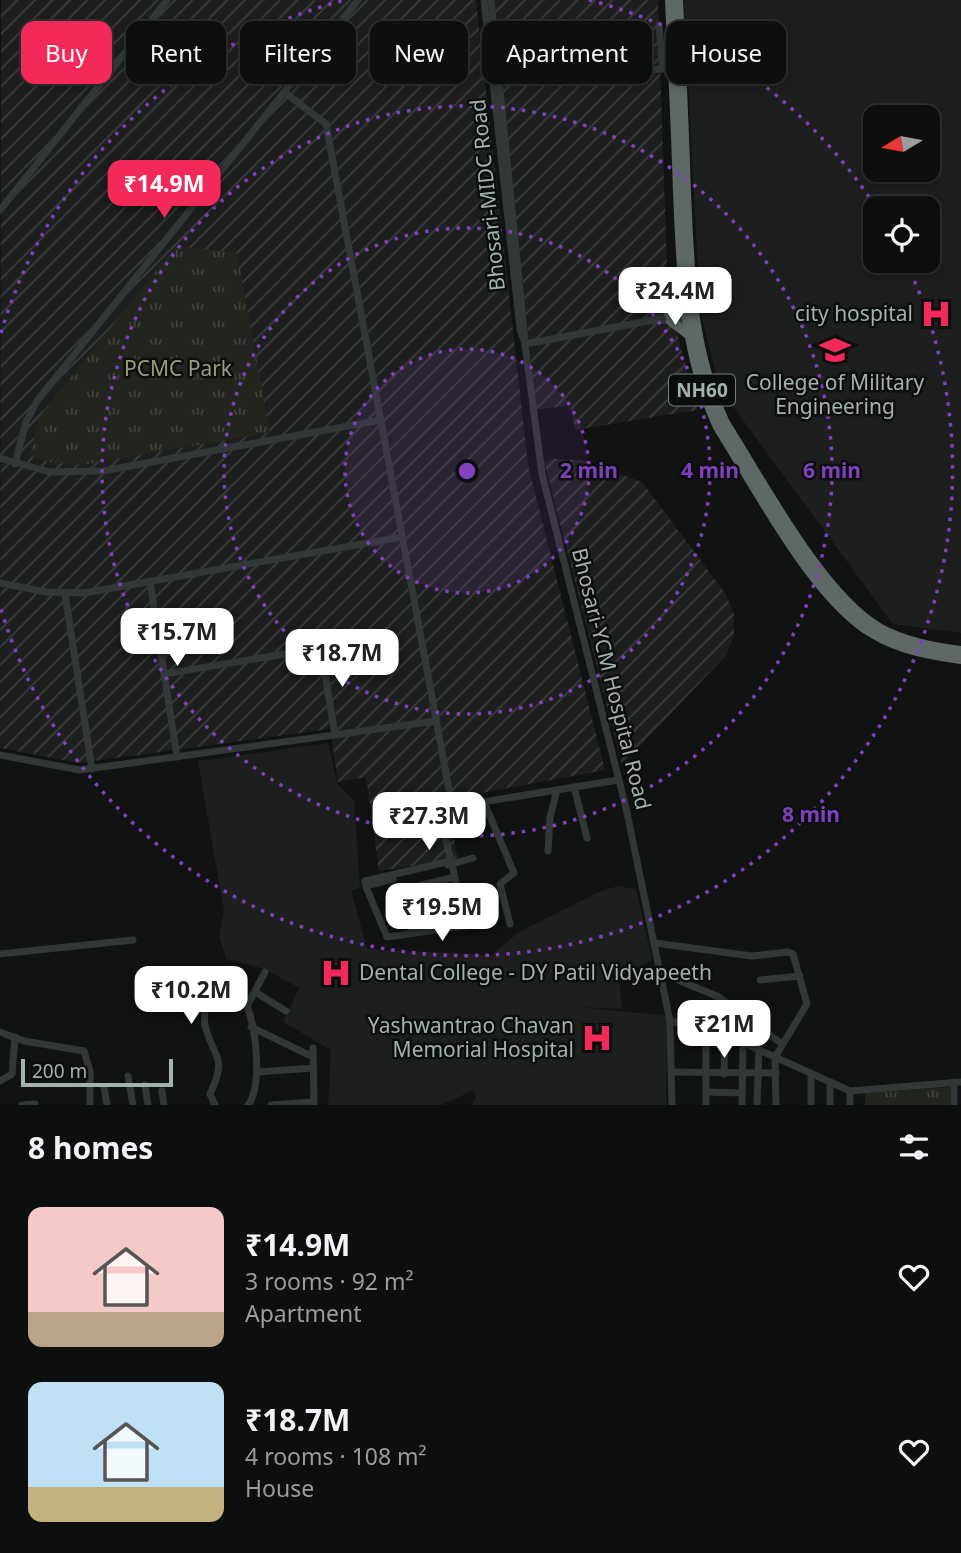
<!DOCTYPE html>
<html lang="en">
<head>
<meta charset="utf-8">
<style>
	body { margin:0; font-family:"Noto Sans",sans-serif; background:#161717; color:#f1f3f6; height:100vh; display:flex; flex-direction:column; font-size:26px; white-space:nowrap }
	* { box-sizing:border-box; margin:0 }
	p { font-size:23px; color:#9a9c9e }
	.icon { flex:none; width:38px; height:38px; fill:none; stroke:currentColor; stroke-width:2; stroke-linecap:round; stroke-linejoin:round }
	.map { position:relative; height:1105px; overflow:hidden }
	.panel { display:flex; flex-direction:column; background:#0d0e0e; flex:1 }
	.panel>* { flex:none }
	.guide { position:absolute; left:21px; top:21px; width:920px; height:63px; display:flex; gap:14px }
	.needle { width:46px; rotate:260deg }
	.buttons { position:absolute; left:863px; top:105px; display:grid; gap:14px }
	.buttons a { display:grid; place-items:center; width:77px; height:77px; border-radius:14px; background:#0d0e0e; box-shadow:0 4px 10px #0003,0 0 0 2px #2d2e2e; font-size:35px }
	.scale { position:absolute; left:21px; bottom:18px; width:152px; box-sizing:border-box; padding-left:7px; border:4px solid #a2b3af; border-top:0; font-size:19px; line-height:24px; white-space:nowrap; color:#a2b3af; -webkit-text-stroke:5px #0c0d0d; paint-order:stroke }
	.price { position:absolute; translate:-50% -60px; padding:0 16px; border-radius:14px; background:#fff; color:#222; font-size:23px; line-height:46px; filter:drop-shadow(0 2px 4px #0008) }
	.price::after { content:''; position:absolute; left:50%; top:42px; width:21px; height:16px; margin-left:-10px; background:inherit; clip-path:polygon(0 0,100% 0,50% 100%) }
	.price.current { background:#f22959; color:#fff }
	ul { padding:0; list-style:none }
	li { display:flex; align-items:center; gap:21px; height:175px; padding:0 28px }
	li span { display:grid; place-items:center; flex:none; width:196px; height:140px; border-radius:14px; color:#555 }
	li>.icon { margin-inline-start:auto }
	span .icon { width:84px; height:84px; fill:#fffc; stroke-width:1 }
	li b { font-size:30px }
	h2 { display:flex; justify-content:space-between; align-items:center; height:84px; padding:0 28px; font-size:30px }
	.pill { padding:0 24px; border-radius:14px; background:#0d0e0e; box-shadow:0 4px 10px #0003,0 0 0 2px #2d2e2e; font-size:24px; line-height:63px }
	.pill.current { background:#f22959; color:#fff }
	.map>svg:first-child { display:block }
</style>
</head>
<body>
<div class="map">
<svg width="961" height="1105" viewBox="0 0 961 1105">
	<defs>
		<pattern id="industrial-furrows" width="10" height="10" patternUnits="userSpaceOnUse" patternTransform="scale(1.75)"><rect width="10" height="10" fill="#1d1f1f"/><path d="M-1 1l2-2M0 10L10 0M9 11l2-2" fill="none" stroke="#3b3d3d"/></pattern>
		<pattern id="park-tufts" width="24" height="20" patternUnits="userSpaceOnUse" patternTransform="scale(1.75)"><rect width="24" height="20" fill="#22251d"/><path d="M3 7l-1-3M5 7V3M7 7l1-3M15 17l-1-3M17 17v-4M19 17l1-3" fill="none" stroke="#3f423b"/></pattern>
	</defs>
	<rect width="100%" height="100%" fill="#111212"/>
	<g fill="#1d1f1f" fill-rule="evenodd">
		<path d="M684,0H961V633L893,624L720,389L700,312ZM928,117V170H875V117ZM928,208V261H875V208Z"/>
		<path d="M328,743L338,785L354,800L360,888L351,890L367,949L492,955L519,932L601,891L618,886L636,889L652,960L619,977L622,1009L581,1007L667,1016L666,1105H472L476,1099L474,1090L441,1105H328L331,1050L283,1022L299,988L265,969L226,959L219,935L224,911L198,761Z"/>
	</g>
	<g fill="url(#industrial-furrows)">
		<path d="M1,0H476L528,465L605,770L449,799L457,859L379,871L366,777L338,782L330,729L79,763L0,748Z"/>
		<path d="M493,0H658L668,300L698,410L575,430L570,405L536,410Z"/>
		<path d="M555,459L581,460L642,482L725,593L734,614V635L727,654L622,765L544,461Z"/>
	</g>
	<g fill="url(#park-tufts)">
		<path d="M176,246L237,253L270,433L81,465L50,462L29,456L40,416Z"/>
		<path d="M950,1087V1105H865V1093Z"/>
	</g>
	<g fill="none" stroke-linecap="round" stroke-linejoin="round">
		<g stroke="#2c3c35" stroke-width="2">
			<path d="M911,204V208"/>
			<path d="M913,261L914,265"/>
		</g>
		<g stroke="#323737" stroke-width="7">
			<path d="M484,0L520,329L525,344L542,474L626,808L670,1021L672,1105"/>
			<path d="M491,0L525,340"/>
			<path d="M645,70L663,69L659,25"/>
			<path d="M284,92L326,124L451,800L458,806L618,780"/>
			<path d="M0,210L167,0"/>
			<path d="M648,321L689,319"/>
			<path d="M525,344L648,321L671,313"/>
			<path d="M0,458L50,472L103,471L381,420"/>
			<path d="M15,464L26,422L37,401L358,0"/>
			<path d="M150,582L177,757"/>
			<path d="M0,583L46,592L84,593L402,537"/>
			<path d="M65,594L92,769"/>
			<path d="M164,674L321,648L335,735"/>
			<path d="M0,755L80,770L436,721"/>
			<path d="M574,787L587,838"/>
			<path d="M484,802L514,873L500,884L510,924"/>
			<path d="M455,805L444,814L443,829L451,861L365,881L367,889L387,937L493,922"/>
			<path d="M548,851L550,817L557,790"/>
			<path d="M452,864L465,926"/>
			<path d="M448,865L473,858"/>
			<path d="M366,886L393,879"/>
			<path d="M397,891L455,877"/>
			<path d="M418,905L426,931"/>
			<path d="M413,933L406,912L412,906L460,898"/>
			<path d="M655,943L752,956L788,952L793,954L807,1004L775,1057L776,1105"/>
			<path d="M0,954L133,940"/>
			<path d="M760,980L800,976"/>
			<path d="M680,981L719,997L782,1044"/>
			<path d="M255,992L286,1011"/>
			<path d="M247,1006L265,972"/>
			<path d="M670,1021L724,1034L850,1091L961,1082"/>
			<path d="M251,1027L313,1057"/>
			<path d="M0,1032L24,1041L84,1051L90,1071V1105"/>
			<path d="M313,1048L314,1105"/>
			<path d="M258,1072L313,1068"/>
			<path d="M671,1072L776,1073"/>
			<path d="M811,1073V1105"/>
			<path d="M724,1074L725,1035"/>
			<path d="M128,1076L133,1105"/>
			<path d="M0,1081L12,1074L15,1037"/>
			<path d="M830,1082V1105"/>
			<path d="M145,1085L148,1105"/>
			<path d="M104,1087L107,1105"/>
			<path d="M162,1091L164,1105"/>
			<path d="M706,1092L742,1093"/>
			<path d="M22,1105L35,1104"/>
			<path d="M215,1105L210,1094C228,1055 214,1061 205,1025C203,1016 206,1006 207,997L216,989L239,993C256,1008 264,1088 248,1105"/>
			<path d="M271,1105L314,1102"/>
			<path d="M706,1105V1030"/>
			<path d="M742,1105L743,1042"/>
			<path d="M757,1105L759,1049"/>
			<path d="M850,1105V1091"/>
			<path d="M954,1105V1082"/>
		</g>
		<g stroke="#5e6866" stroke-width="10">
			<path d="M670,0C673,64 676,128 678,192C682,276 682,349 718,427C756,487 814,600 874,634C901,650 931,655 961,659"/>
			<path d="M678,0C681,64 684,128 686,193C690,275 690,346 725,423C762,481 821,594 879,628C904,642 932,647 961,651"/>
			<path d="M669,314L683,300"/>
			<path d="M671,321L688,334"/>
		</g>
	</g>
	<circle cx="467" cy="471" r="122" fill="#8140bd" fill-opacity=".12"/>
	<g fill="none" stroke="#8140bd" stroke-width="3.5" stroke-dasharray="3.5 7">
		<circle cx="467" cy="471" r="122"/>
		<circle cx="467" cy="471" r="243"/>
		<circle cx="467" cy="471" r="365"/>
		<path d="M1 333A486 486 0 0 1 345 0M589 0A486 486 0 0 1 875 206M906 262A486 486 0 1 1 1 609"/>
	</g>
	<defs>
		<g id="hospital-bare" transform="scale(2.415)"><path d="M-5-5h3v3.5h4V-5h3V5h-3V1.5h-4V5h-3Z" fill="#f22959" stroke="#0c0d0d" stroke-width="2.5" paint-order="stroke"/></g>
		<g id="university-bare" transform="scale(2.415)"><path d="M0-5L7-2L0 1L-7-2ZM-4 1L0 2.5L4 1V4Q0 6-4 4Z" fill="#f22959" stroke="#0c0d0d" stroke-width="2.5" paint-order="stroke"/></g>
	</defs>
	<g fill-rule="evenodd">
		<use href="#hospital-bare" x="936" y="314"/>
		<use href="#university-bare" x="835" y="350"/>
		<use href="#hospital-bare" x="336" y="973"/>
		<use href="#hospital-bare" x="597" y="1038"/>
	</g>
	<g text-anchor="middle" stroke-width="5" stroke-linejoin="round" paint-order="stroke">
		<rect fill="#0c0d0d" stroke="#75817e" stroke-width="2" x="669" y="374.5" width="66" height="31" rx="5"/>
		<g font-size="19" font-weight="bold" fill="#a2b3af">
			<text x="702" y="397">NH60</text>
		</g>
		<g font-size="21" fill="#a2b3af" stroke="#0c0d0d">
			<text transform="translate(488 195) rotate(-96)" y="7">Bhosari-MIDC Road</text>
			<text transform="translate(611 679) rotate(76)" y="7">Bhosari-YCM Hospital Road</text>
		</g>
		<g font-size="21" fill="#a2b3af" stroke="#0c0d0d" text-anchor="end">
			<text x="913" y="321">city hospital</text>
			<text x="835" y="390" text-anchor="middle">College of Military<tspan x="835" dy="24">Engineering</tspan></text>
			<text x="359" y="980" text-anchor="start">Dental College - DY Patil Vidyapeeth</text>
			<text x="574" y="1033">Yashwantrao Chavan<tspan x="574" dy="24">Memorial Hospital</tspan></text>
		</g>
		<g font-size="21" fill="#989e78" stroke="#0c0d0d">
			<text x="178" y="376">PCMC Park</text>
		</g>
	</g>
	<circle cx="467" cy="471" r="10" fill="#8140bd" stroke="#0c0d0d" stroke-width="3.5"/>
	<g font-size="21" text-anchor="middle" font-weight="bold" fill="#8140bd" stroke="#0c0d0d" stroke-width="5" stroke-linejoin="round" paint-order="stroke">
		<text x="589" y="478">2 min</text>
		<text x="710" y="478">4 min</text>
		<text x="832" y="478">6 min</text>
		<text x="811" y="822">8 min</text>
	</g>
</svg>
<div class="buttons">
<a><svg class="needle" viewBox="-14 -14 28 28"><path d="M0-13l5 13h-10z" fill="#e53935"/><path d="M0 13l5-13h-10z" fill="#9a9c9e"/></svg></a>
<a><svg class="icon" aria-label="locate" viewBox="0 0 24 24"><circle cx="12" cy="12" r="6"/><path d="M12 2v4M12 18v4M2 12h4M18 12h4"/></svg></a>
</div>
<div class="scale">200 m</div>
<b class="price current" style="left:164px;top:220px">₹14.9M</b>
<b class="price" style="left:675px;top:327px">₹24.4M</b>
<b class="price" style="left:177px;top:668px">₹15.7M</b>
<b class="price" style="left:342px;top:689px">₹18.7M</b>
<b class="price" style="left:429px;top:852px">₹27.3M</b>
<b class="price" style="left:442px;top:943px">₹19.5M</b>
<b class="price" style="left:191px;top:1026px">₹10.2M</b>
<b class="price" style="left:724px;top:1060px">₹21M</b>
<div class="guide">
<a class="pill current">Buy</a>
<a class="pill">Rent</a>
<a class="pill">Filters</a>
<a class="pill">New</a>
<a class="pill">Apartment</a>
<a class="pill">House</a>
</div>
</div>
<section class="panel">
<h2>8 homes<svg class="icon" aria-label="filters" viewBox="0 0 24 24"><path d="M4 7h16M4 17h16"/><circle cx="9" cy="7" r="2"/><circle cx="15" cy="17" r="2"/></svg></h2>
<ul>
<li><span style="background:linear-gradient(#f6c9c9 75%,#b9a48a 0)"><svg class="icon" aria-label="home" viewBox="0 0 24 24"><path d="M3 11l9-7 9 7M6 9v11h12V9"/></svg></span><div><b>₹14.9M</b><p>3 rooms · 92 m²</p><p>Apartment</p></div><svg class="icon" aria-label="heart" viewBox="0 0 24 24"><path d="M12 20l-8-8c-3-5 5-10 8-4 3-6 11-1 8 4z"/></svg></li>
<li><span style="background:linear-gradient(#bfe0f5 75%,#c2b280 0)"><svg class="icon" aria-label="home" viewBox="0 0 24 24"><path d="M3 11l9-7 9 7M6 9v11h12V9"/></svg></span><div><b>₹18.7M</b><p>4 rooms · 108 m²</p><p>House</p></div><svg class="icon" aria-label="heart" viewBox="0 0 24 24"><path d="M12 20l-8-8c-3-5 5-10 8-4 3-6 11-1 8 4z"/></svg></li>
</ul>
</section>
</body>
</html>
